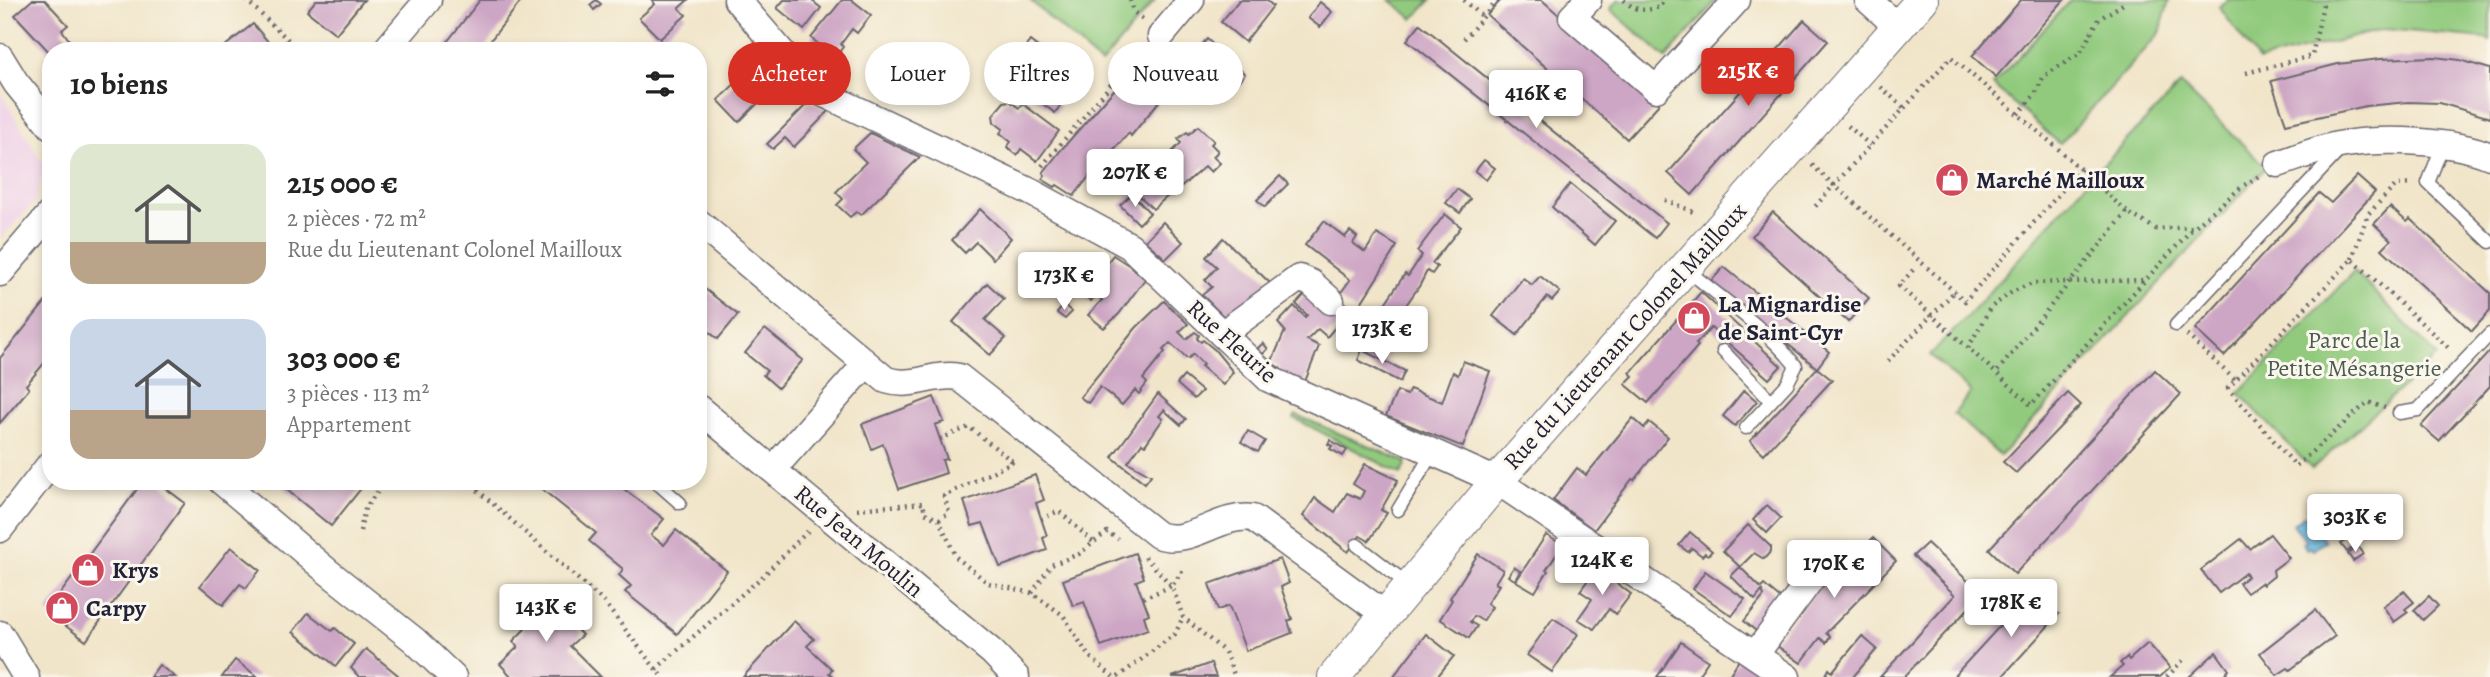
<!DOCTYPE html>
<html lang="fr">
<head>
<meta charset="utf-8">
<style>
	body { margin:0; font-family:Alegreya,serif; background:#f2f2f2; color:#222; height:100vh; display:flex; flex-direction:column; font-size:26px; white-space:nowrap }
	* { box-sizing:border-box; margin:0 }
	p { font-size:23px; color:#767676 }
	.icon { flex:none; width:38px; height:38px; fill:none; stroke:currentColor; stroke-width:2; stroke-linecap:round; stroke-linejoin:round }
	.map { position:relative; flex:1; overflow:hidden }
	.side { position:absolute; left:42px; top:42px; width:665px; height:448px; display:flex; flex-direction:column; background:#fff; border-radius:28px; box-shadow:0 4px 10px #0003 }
	.side>* { flex:none }
	.banner { position:absolute; left:728px; top:42px; width:665px; height:63px; display:flex; gap:14px }
	.price { position:absolute; translate:-50% -60px; padding:0 16px; border-radius:7px; background:#fff; color:#222; font-size:23px; line-height:46px; filter:drop-shadow(0 2px 4px #0008) }
	.price::after { content:''; position:absolute; left:50%; top:42px; width:21px; height:16px; margin-left:-10px; background:inherit; clip-path:polygon(0 0,100% 0,50% 100%) }
	.price.active { background:#d93025; color:#fff }
	ul { padding:0; list-style:none }
	li { display:flex; align-items:center; gap:21px; height:175px; padding:0 28px }
	li span { display:grid; place-items:center; flex:none; width:196px; height:140px; border-radius:21px; color:#555 }
	li>.icon { margin-inline-start:auto }
	span .icon { width:84px; height:84px; fill:#fffc; stroke-width:1 }
	li b { font-size:30px }
	h2 { display:flex; justify-content:space-between; align-items:center; height:84px; padding:0 28px; font-size:30px }
	.pill { padding:0 24px; border-radius:32px; background:#fff; box-shadow:0 4px 10px #0003; font-size:24px; line-height:63px }
	.pill.active { background:#d93025; color:#fff }
	.map>svg:first-child { display:block }
</style>
</head>
<body>
<div class="map">
<svg width="2490" height="677" viewBox="0 0 2490 677">
	<rect width="100%" height="100%" fill="#fbf7ec"/>
	<filter id="ink" filterUnits="userSpaceOnUse"><feTurbulence type="fractalNoise" baseFrequency=".0143" numOctaves="2"/><feDisplacementMap in="SourceGraphic" scale="14" xChannelSelector="R" yChannelSelector="G"/><feConvolveMatrix kernelMatrix="1 2 1 2 8 2 1 2 1" color-interpolation-filters="sRGB"/></filter>
	<filter id="wash" filterUnits="userSpaceOnUse"><feTurbulence type="fractalNoise" baseFrequency=".00686" numOctaves="4" result="noise"/><feDisplacementMap in="SourceGraphic" scale="28" xChannelSelector="R" yChannelSelector="G"/><feGaussianBlur stdDeviation="1.57" result="paint"/><feColorMatrix in="noise" values="0 0 0 0 0 0 0 0 0 0 0 0 0 0 0 0 0 1.4 0 .05"/><feComposite in="paint" operator="in"/></filter>
	<g filter="url(#wash)">
		<rect width="100%" height="100%" fill="#f1e5c9"/>
		<path fill="#efd0e7" d="M0,91L45,167L35,202L0,239Z"/>
		<g fill="#91ca7d" stroke="#5a765c" stroke-width="2">
			<path d="M1030,0H1155L1101,64Z"/>
			<path d="M1390,0H1431L1413,19Z"/>
			<path d="M1618,0H1717L1666,58L1610,9Z"/>
			<path d="M2070,0H2169L2160,33L2060,144L1993,85Z"/>
			<path d="M2228,0H2490V41L2485,38L2385,29L2259,61L2219,7Z"/>
			<path d="M2181,84L2266,167L2000,456L1954,414L1971,392L1930,355L1966,318L2094,174Z"/>
			<path d="M2354,271L2437,356L2312,469L2239,393Z"/>
			<path d="M1296,415L1406,462L1401,474L1294,418Z"/>
		</g>
		<path fill="#69bde5" stroke="#467090" stroke-width="2" d="M2305,515L2325,541L2313,550L2310,547L2307,549L2303,543L2306,541L2293,524Z"/>
		<g id="blocks">
			<g fill="#cda5c5">
				<path d="M32,0H45L68,25L62,30L77,51H51V54L15,15Z"/>
				<path d="M316,0H364L336,34L307,11Z"/>
				<path d="M480,0H522L482,51H440Z"/>
				<path d="M596,0L601,4L594,10L590,5Z"/>
				<path d="M652,0H688L679,8L686,15L660,39L639,18L655,4Z"/>
				<path d="M784,0H811L821,8L804,30L777,8Z"/>
				<path d="M842,0H852L871,15L857,33L852,29L841,44L843,47L835,57L811,38Z"/>
				<path d="M1239,0H1266L1273,6L1245,42L1221,22Z"/>
				<path d="M1501,0H1542L1659,104L1627,139L1487,15Z"/>
				<path d="M2021,0H2064L1996,77L1972,56Z"/>
				<path d="M1320,2L1332,12L1320,27L1308,18Z"/>
				<path d="M1804,20L1828,41L1692,195L1668,173Z"/>
				<path d="M253,24L276,51H227L224,47Z"/>
				<path d="M1420,24L1667,223L1655,238L1407,40Z"/>
				<path d="M1207,39L1245,74L1232,88L1221,78L1203,99L1176,75Z"/>
				<path d="M1030,41L1057,62L1037,87L1060,106L1055,113L1023,89L1027,84L1008,68Z"/>
				<path d="M51,55V70L44,62Z"/>
				<path d="M2434,57L2460,60L2490,69V118L2440,103L2408,102L2366,106L2286,124L2271,81L2338,64L2380,59Z"/>
				<path d="M1135,66L1165,94L1131,136L1129,133L1091,174L1074,196L1057,185L1055,187L1042,179L1045,175L1043,173L1061,150Z"/>
				<path d="M747,72L769,92L739,122L718,100Z"/>
				<path d="M810,101L829,111L794,147L785,138L773,149L767,144Z"/>
				<path d="M1010,101L1019,108L1023,104L1059,131L1037,161L1021,149L1017,155L1007,147L1011,142L1000,133L1003,129L994,122L993,115L1004,102Z"/>
				<path d="M1198,126L1214,141L1211,144L1218,151L1213,157L1220,163L1211,172L1205,166L1178,190L1177,188L1153,209L1135,192L1139,188L1131,178L1151,160L1157,167L1181,143L1178,139L1187,132L1189,134Z"/>
				<path d="M870,133L920,157L861,215L856,212L850,217L837,205L843,199L836,192L866,162L853,149Z"/>
				<path d="M1484,160L1495,168L1486,180L1475,171Z"/>
				<path d="M1280,176L1288,184L1265,207L1257,200Z"/>
				<path d="M2357,176L2375,192L2224,356L2195,329L2319,193L2331,203Z"/>
				<path d="M1570,184L1615,221L1595,245L1552,207Z"/>
				<path d="M1457,189L1470,199L1460,213L1446,203Z"/>
				<path d="M1132,194L1150,213L1139,224L1120,205Z"/>
				<path d="M2390,207L2407,222L2410,219L2490,293V311L2472,331L2382,249L2391,240L2374,224Z"/>
				<path d="M980,209L1011,238L993,259L976,242L965,253L952,240Z"/>
				<path d="M1773,212L1869,298L1848,322L1752,236Z"/>
				<path d="M1445,214L1461,227L1432,263L1437,267L1432,274L1427,271L1420,285L1381,341L1367,330L1405,274L1408,276L1422,255L1417,251Z"/>
				<path d="M1324,221L1345,237L1350,231L1357,237L1353,243L1365,252L1377,234L1397,246L1356,311L1337,298L1350,280L1305,245Z"/>
				<path d="M1163,222L1183,242L1166,259L1145,241Z"/>
				<path d="M1223,238L1272,285L1225,318L1202,295L1212,287L1205,280L1217,267L1206,257Z"/>
				<path d="M1113,255L1130,266L1145,279L1119,314L1104,328L1088,315L1102,300L1096,295L1091,301L1083,295Z"/>
				<path d="M1724,267L1829,352L1817,368L1711,281Z"/>
				<path d="M1540,276L1560,292L1552,301L1547,297L1517,335L1493,316L1523,278L1532,285Z"/>
				<path d="M987,283L1004,299L985,320L1006,338L990,355L953,322Z"/>
				<path d="M705,289L738,315L718,339L698,323V297Z"/>
				<path d="M1701,292L1781,366L1769,379L1711,328L1696,344L1698,346L1648,403L1625,384L1633,376L1630,373Z"/>
				<path d="M1306,293L1321,301L1343,318L1327,337L1318,329L1307,340L1319,346L1304,384L1278,373L1280,368L1271,363L1285,331L1278,323L1294,306L1305,317L1307,315L1296,304Z"/>
				<path d="M51,295V355L26,385L29,389L0,423V358Z"/>
				<path d="M1164,301L1188,324L1179,332L1186,339L1195,332L1199,335L1197,339L1201,342L1203,340L1215,350L1233,372L1223,385L1201,366L1203,364L1193,354L1188,359L1170,343L1163,350L1165,352L1143,379L1147,383L1139,394L1135,390L1122,405L1100,387L1088,403L1080,397L1136,328Z"/>
				<path d="M1064,305L1072,312L1065,319L1057,313Z"/>
				<path d="M765,329L803,360L778,388L763,375L767,371L745,353Z"/>
				<path d="M1263,343L1268,349L1263,354L1257,349Z"/>
				<path d="M1362,350L1405,371L1400,382L1358,360Z"/>
				<path d="M2490,351V386L2439,441L2421,426Z"/>
				<path d="M1463,361L1490,371L1463,447L1386,416L1397,391L1407,395L1410,389L1442,402L1453,372L1458,375Z"/>
				<path d="M1817,368L1832,380L1764,454L1750,441Z"/>
				<path d="M2155,370L2181,394L2015,574L1989,549Z"/>
				<path d="M1184,376L1202,391L1194,399L1177,384Z"/>
				<path d="M1744,390L1757,401L1735,426L1723,416Z"/>
				<path d="M2068,393L2081,405L2016,473L2003,462Z"/>
				<path d="M1158,394L1186,419L1181,425L1164,410L1159,416L1163,419L1145,445L1142,443L1128,462L1151,475L1145,483L1112,457Z"/>
				<path d="M934,397L944,422L935,425L947,459L942,460L946,473L899,489L883,444L872,449L862,424Z"/>
				<path d="M1633,418L1644,428L1649,422L1668,437L1634,480L1632,479L1594,530L1553,500L1577,468L1586,475Z"/>
				<path d="M1248,431L1265,441L1258,452L1241,442Z"/>
				<path d="M1330,440L1347,450L1343,456L1330,449L1332,446L1328,444Z"/>
				<path d="M1365,464L1398,480L1381,510L1387,513L1369,541L1360,536L1348,552L1303,516L1315,498L1335,512L1347,493L1360,499L1364,491L1353,484Z"/>
				<path d="M1035,475L1044,500L1036,503L1047,536L1043,538L1047,550L1000,567L983,523L972,526L964,501Z"/>
				<path d="M143,481H156L185,503L86,641L47,612Z"/>
				<path d="M276,481H367L331,526Z"/>
				<path d="M532,481H613L664,519L651,535L664,545L676,530L727,571L677,634L625,592L631,586L619,575L623,569L589,541L596,533Z"/>
				<path d="M1767,505L1781,518L1767,533L1753,520Z"/>
				<path d="M1748,525L1771,547V551L1764,559L1754,553L1740,567L1723,551Z"/>
				<path d="M1690,532L1712,551L1708,555L1705,553L1702,556L1692,548L1688,552L1679,545Z"/>
				<path d="M2270,534L2289,558L2273,570L2274,576L2263,585L2261,583L2247,593L2239,583L2248,576L2245,573L2219,593L2201,570L2241,539L2250,549Z"/>
				<path d="M1546,535L1563,545L1546,570L1548,571L1535,592L1516,581Z"/>
				<path d="M2350,537L2357,545L2347,552L2341,544Z"/>
				<path d="M1873,538L1896,561L1826,633L1830,637L1826,643L1820,638L1801,663L1773,643L1834,568L1839,572Z"/>
				<path d="M1927,543L1982,594L1904,677H1880L1955,595L1913,556Z"/>
				<path d="M231,547L260,570L246,588L240,584L223,605L200,586Z"/>
				<path d="M2358,547L2363,554L2353,561L2348,554Z"/>
				<path d="M1135,553L1144,578L1136,581L1149,614L1144,616L1148,629L1101,646L1084,602L1073,606L1063,580Z"/>
				<path d="M1478,554L1503,570L1495,583L1499,585L1487,603L1492,607L1483,621L1474,616L1470,622L1477,626L1469,638L1440,619L1452,600L1450,598Z"/>
				<path d="M1280,559L1289,583L1281,587L1292,619L1288,621L1292,633L1246,651L1229,606L1218,610L1209,584Z"/>
				<path d="M1598,566L1611,574L1608,577L1631,594L1616,614L1609,609L1594,629L1578,619L1592,599L1580,591Z"/>
				<path d="M1514,567L1520,571L1515,580L1508,576Z"/>
				<path d="M1740,567L1761,588L1764,585L1787,604L1761,635L1744,621L1764,596L1762,591L1755,600L1731,576Z"/>
				<path d="M1705,571L1745,599L1732,616L1693,589Z"/>
				<path d="M2033,590L2059,614L2002,677H1953Z"/>
				<path d="M540,591L582,635L570,646L601,677H512L500,664L518,647L513,641L525,629L513,616Z"/>
				<path d="M2404,591L2414,602L2405,609L2408,612L2394,622L2383,606Z"/>
				<path d="M2429,596L2438,606L2423,620L2414,610Z"/>
				<path d="M2315,610L2335,636L2290,670L2288,668L2277,675L2260,653Z"/>
				<path d="M308,613L332,631L335,628L354,644L336,666L293,632Z"/>
				<path d="M1553,618L1578,634L1552,672L1527,655Z"/>
				<path d="M794,621L814,639L807,646L832,669L829,673L834,677H743Z"/>
				<path d="M1426,634L1454,656L1437,677H1393Z"/>
				<path d="M1862,636L1877,649L1853,677H1825L1829,669L1832,672Z"/>
				<path d="M1681,642L1708,661L1697,677H1657Z"/>
				<path d="M2148,643L2170,668L2160,677H2110L2123,666L2120,663L2127,657L2129,660Z"/>
				<path d="M366,649L398,675L397,677H359L351,668Z"/>
				<path d="M2216,652L2229,670L2221,677H2189Z"/>
				<path d="M1741,657L1768,677H1728Z"/>
				<path d="M235,660L258,677H222Z"/>
				<path d="M1211,663L1216,677H1172Z"/>
				<path d="M159,665L175,677H150Z"/>
			</g>
		</g>
	</g>
	<g filter="url(#ink)">
		<use href="#blocks" fill-opacity="0" stroke="#6a666d" stroke-width="2"/>
		<g fill="none" stroke-linecap="round" stroke-linejoin="round">
			<g stroke="#6a666d" stroke-width="15">
				<g id="service">
					<path d="M2443,144L2428,183L2490,242"/>
					<path d="M1686,269C1723,300 1766,328 1796,366L1787,384L1746,428"/>
					<path d="M2176,325L2341,149"/>
					<path d="M1723,351L1771,401"/>
					<path d="M2399,413L2418,410L2490,334"/>
					<path d="M655,481L680,503"/>
					<path d="M1398,510L1433,452"/>
					<path d="M1357,545L1410,586"/>
				</g>
			</g>
			<g stroke="#6a666d" stroke-width="29">
				<g id="minor">
					<path d="M737,0L803,77L822,93L1029,191L1130,246L1269,379L1497,481L1787,677"/>
					<path d="M1588,0L1572,17L1656,89L1737,0"/>
					<path d="M1868,0L1898,27"/>
					<path d="M1161,36L1191,0"/>
					<path d="M385,51L428,0"/>
					<path d="M0,57L16,83L51,126"/>
					<path d="M2278,164C2299,157 2322,147 2345,144C2385,138 2453,140 2490,156"/>
					<path d="M698,222L886,380C914,389 933,372 959,377L1158,535C1190,547 1219,513 1253,518L1387,616"/>
					<path d="M0,273L51,213"/>
					<path d="M1222,334L1299,278L1311,283L1331,301"/>
					<path d="M698,408L992,652L1016,677"/>
					<path d="M783,458L866,364"/>
					<path d="M221,481L327,571L414,640L453,677"/>
					<path d="M0,529L51,463"/>
					<path d="M0,634L26,677"/>
					<path d="M1755,655L1825,560"/>
				</g>
			</g>
			<g stroke="#6a666d" stroke-width="34">
				<path id="tertiary" d="M1334,677L1497,481L1922,0"/>
			</g>
			<g stroke="#6a666d" stroke-width="4.5" stroke-dasharray="2 5" stroke-linecap="butt">
				<path d="M246,0L300,51"/>
				<path d="M1130,0L1134,12L1143,19"/>
				<path d="M1464,0L1483,17"/>
				<path d="M1624,0C1636,12 1645,11 1660,7L1663,0"/>
				<path d="M1464,39L1498,0"/>
				<path d="M2246,73L2312,56L2324,0"/>
				<path d="M1881,87L1904,108"/>
				<path d="M2018,114L2034,96L2044,76L2080,53L2099,19L2123,4L2125,0"/>
				<path d="M1848,126L1870,145"/>
				<path d="M1812,165L1834,185L1813,209"/>
				<path d="M1042,166L1141,49"/>
				<path d="M2081,169L1965,301L1834,185L1951,57L2055,146L2127,212L2156,229L2194,227L2243,186L2259,176"/>
				<path d="M1665,200L1696,213"/>
				<path d="M2127,212L1996,373L2031,405L2194,227"/>
				<path d="M2352,259L2368,214L2396,185L2412,184"/>
				<path d="M1913,270L1899,286L1996,373"/>
				<path d="M2187,335L2236,381"/>
				<path d="M1968,348L1990,308L2012,292L2032,283L2145,280"/>
				<path d="M1888,361L1954,292"/>
				<path d="M2385,408L2368,402L2296,466L2228,388L2352,259L2451,350"/>
				<path d="M940,439L969,427L1012,461"/>
				<path d="M467,481L603,601L662,677"/>
				<path d="M857,509L923,503L925,513L939,520L956,557L988,583L1032,593L1063,615L1088,655L1113,677"/>
				<path d="M1041,519L1059,511L1094,543"/>
				<path d="M939,520L949,512L944,496L1016,460"/>
				<path d="M360,531L365,508L386,481"/>
				<path d="M1145,557L1172,586L1185,567"/>
				<path d="M1032,593L1051,565L1079,554L1107,532L1118,539"/>
				<path d="M1143,598L1172,586L1183,617L1225,652L1235,677"/>
				<path d="M656,669L762,577L810,529"/>
				<path d="M1118,677L1175,634L1183,617"/>
				<path d="M2167,677L2184,659"/>
			</g>
			<use href="#service" stroke="#fff" stroke-width="12"/>
			<use href="#minor" stroke="#fff" stroke-width="26"/>
			<use href="#tertiary" stroke="#fff" stroke-width="32"/>
		</g>
	</g>
	<defs>
		<g id="shop-disc" transform="scale(1.75)"><circle r="9.5" fill="#d1495b" stroke="#fbf7ec"/><path d="M-5-2.5h2.3a2.7 3.5 0 0 1 5.4 0H5L5.5 6h-11ZM-1.5-2.5h3a1.5 2.3 0 0 0-3 0Z" fill="#fff"/></g>
	</defs>
	<g fill-rule="evenodd">
		<use href="#shop-disc" x="1952" y="180"/>
		<use href="#shop-disc" x="1694" y="318"/>
		<use href="#shop-disc" x="88" y="570"/>
		<use href="#shop-disc" x="62" y="608"/>
	</g>
	<g text-anchor="middle" stroke-width="6" stroke-linejoin="round" paint-order="stroke">
		<g font-size="24" font-weight="bold" fill="#22223b" stroke="#fbf7ec" text-anchor="start">
			<text x="1976" y="188">Marché Mailloux</text>
			<text x="1718" y="312">La Mignardise<tspan x="1718" dy="28">de Saint-Cyr</tspan></text>
			<text x="112" y="578">Krys</text>
			<text x="86" y="616">Carpy</text>
		</g>
		<g font-size="24" fill="#22223b" stroke="#fbf7ec">
			<text transform="translate(1625 336) rotate(-48)" y="8">Rue du Lieutenant Colonel Mailloux</text>
			<text transform="translate(1232 341) rotate(42)" y="8">Rue Fleurie</text>
			<text transform="translate(859 541) rotate(40)" y="8">Rue Jean Moulin</text>
		</g>
		<g font-size="24" fill="#495d52" stroke="#fbf7ec">
			<text x="2354" y="348">Parc de la<tspan x="2354" dy="28">Petite Mésangerie</tspan></text>
		</g>
	</g>
</svg>
<b class="price active" style="left:1748px;top:108px">215K €</b>
<b class="price" style="left:1536px;top:130px">416K €</b>
<b class="price" style="left:1135px;top:209px">207K €</b>
<b class="price" style="left:1064px;top:312px">173K €</b>
<b class="price" style="left:1382px;top:366px">173K €</b>
<b class="price" style="left:2355px;top:554px">303K €</b>
<b class="price" style="left:1602px;top:597px">124K €</b>
<b class="price" style="left:1834px;top:600px">170K €</b>
<b class="price" style="left:2011px;top:639px">178K €</b>
<b class="price" style="left:546px;top:644px">143K €</b>
<div class="banner">
<a class="pill active">Acheter</a>
<a class="pill">Louer</a>
<a class="pill">Filtres</a>
<a class="pill">Nouveau</a>
</div>
<section class="side">
<h2>10 biens<svg class="icon" aria-label="filters" viewBox="0 0 24 24"><path d="M4 7h16M4 17h16"/><circle cx="9" cy="7" r="2"/><circle cx="15" cy="17" r="2"/></svg></h2>
<ul>
<li><span style="background:linear-gradient(#dfe7d0 70%,#b9a48a 0)"><svg class="icon" aria-label="home" viewBox="0 0 24 24"><path d="M3 11l9-7 9 7M6 9v11h12V9"/></svg></span><div><b>215 000 €</b><p>2 pièces · 72 m²</p><p>Rue du Lieutenant Colonel Mailloux</p></div></li>
<li><span style="background:linear-gradient(#c9d6e8 65%,#b9a48a 0)"><svg class="icon" aria-label="home" viewBox="0 0 24 24"><path d="M3 11l9-7 9 7M6 9v11h12V9"/></svg></span><div><b>303 000 €</b><p>3 pièces · 113 m²</p><p>Appartement</p></div></li>
</ul>
</section>
</div>
</body>
</html>
